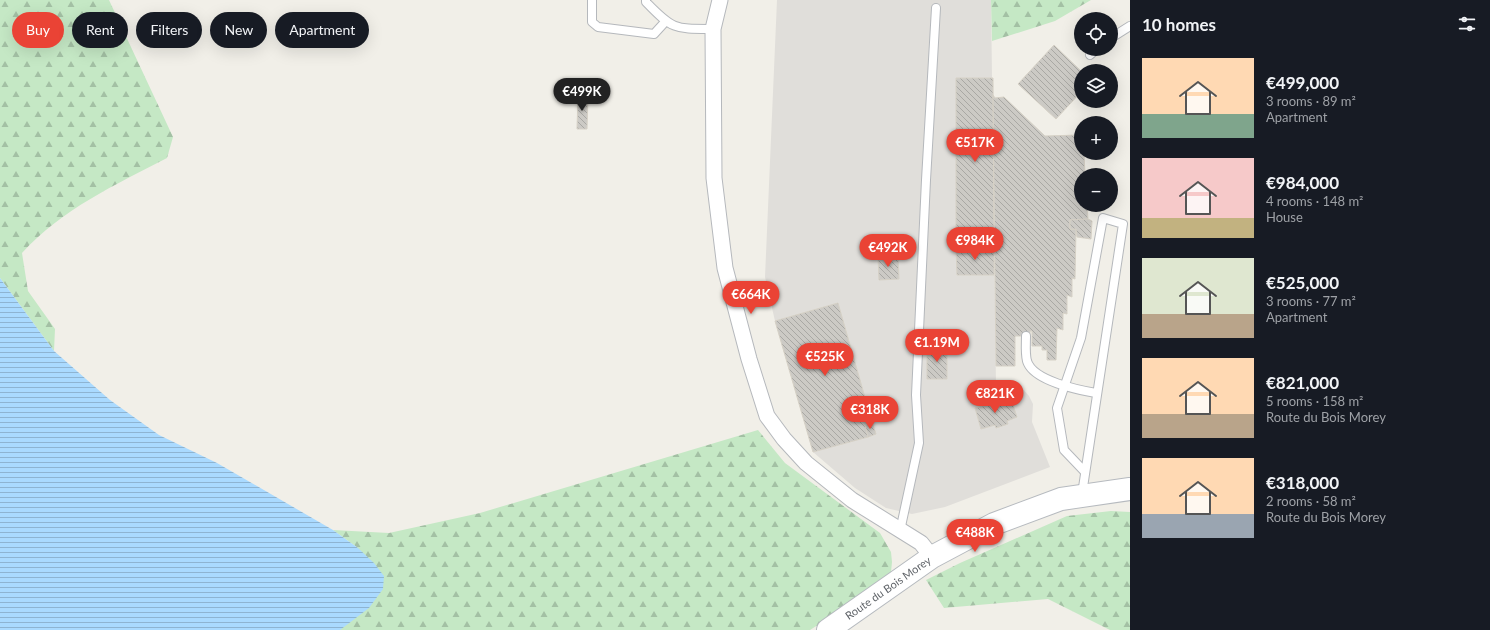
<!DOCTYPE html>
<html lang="en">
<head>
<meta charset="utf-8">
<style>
	body { margin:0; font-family:Lato,sans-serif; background:#20242c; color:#f1f3f6; height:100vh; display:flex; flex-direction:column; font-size:15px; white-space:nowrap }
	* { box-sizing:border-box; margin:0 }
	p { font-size:13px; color:#9ea1a6 }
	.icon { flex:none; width:22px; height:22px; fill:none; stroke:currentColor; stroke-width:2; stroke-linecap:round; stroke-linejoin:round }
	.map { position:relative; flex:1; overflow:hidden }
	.panel { display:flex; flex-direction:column; background:#171b24; width:360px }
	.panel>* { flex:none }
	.hud { position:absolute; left:12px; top:12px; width:380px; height:36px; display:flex; gap:8px }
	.buttons { position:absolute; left:1074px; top:12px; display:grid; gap:8px }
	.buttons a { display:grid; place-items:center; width:44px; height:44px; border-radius:50%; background:#171b24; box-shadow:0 4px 16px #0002; font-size:20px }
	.price { position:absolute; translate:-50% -34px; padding:0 9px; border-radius:14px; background:#ea4335; color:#fff; font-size:13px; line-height:26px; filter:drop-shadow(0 1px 2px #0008) }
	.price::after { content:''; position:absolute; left:50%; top:24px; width:12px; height:9px; margin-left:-6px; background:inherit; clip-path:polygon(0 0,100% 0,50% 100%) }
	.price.on { background:#222; color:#fff }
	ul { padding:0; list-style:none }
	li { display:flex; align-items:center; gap:12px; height:100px; padding:0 12px }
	li span { display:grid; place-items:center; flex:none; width:112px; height:80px; border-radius:0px; color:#555 }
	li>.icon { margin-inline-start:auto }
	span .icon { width:48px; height:48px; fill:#fffc; stroke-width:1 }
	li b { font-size:17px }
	h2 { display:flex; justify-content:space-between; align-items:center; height:48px; padding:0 12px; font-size:17px }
	.tag { padding:0 14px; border-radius:18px; background:#171b24; box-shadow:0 4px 16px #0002; font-size:14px; line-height:36px }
	.tag.on { background:#ea4335; color:#fff }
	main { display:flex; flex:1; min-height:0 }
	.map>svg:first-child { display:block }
</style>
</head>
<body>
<main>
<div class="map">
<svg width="1130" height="630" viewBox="0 0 1130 630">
	<defs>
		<pattern id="forest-firs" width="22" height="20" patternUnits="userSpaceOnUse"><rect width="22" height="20" fill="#c5e8c5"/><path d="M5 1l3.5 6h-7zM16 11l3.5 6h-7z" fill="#a3c0a4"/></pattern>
		<pattern id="water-rules" width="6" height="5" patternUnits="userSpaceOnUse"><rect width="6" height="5" fill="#aadaff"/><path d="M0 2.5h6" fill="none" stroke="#8eb4d2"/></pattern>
		<pattern id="building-back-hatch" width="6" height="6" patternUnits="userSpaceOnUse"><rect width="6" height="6" fill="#cccac5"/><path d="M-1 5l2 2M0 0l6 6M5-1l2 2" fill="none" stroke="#a9a8a4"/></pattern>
	</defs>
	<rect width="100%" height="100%" fill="#f1efe8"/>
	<path fill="#e0deda" d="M777,0H991L996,386L1022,388L1029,396L1033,404L1032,422L1050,467L945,507L912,514L886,508L855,488L813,452L775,321L765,277Z"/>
	<g fill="url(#forest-firs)">
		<path d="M0,0H109L173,137L167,158C115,185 62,209 22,253L28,291L55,329L54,351L0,278Z"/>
		<path d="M991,0H1091L1055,21L992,41Z"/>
		<path d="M758,430L785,463L880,533L891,552L892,562L891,572L882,583L810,630H340L358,548L333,530L389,533L480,513Z"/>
		<path d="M1111,511L1130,512V630H1110L1048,599L944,608L926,580L960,563L1067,516Z"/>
	</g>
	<path fill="url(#water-rules)" d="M0,278L54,351L110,400L159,435L217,463L333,530L358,548L374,563L384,576L383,589L369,608L340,630H0Z"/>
	<g fill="url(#building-back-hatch)" stroke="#d6d1c6">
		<path d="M1054,45L1081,71V92L1056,119L1018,84Z"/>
		<path d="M956,78H993L994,248H956Z"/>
		<path d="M578,95H588L587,129H577Z"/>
		<path d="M993,95L995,98L1004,97L1045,136L1081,135V153H1084L1085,175H1081V205H1087L1088,219L1070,220V229H1076L1075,279L1072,278V297L1067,295V314L1063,313V330L1057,328L1056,360H1047V350H1042V346H1032V331H1030V336H1015V366H996Z"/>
		<path d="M1088,219L1092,221L1091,239L1077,237L1076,229H1070V220Z"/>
		<path d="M956,248H994V275H957Z"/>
		<path d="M898,256L899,279L879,280L878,257Z"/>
		<path d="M838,303L872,422L865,425L868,437L813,452L775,321Z"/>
		<path d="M947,347V379H927V348Z"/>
		<path d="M993,399L994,402L1004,400L1005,404L1012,402L1017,417L1007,421L1008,424L996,428L995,425L981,429L975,408L983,406L982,402Z"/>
		<path d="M872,422L876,434L868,437L865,425Z"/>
	</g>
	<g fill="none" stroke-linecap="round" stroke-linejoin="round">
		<g stroke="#b5b8bc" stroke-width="10">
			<g id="lane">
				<path d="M592,0V22L598,27L654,34L665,22"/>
				<path d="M646,0V2C673,30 675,29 713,29"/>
				<path d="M1111,38L1130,26"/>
				<path d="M1090,55L1097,49"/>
				<path d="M1026,336C1026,343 1025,353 1027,361C1033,381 1079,390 1096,393"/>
				<path d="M1082,494L1123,224L1103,218L1081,338L1057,408L1064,450L1085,472"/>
				<path d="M900,531L919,443L916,395L926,180L936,8"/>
			</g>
		</g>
		<g stroke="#b5b8bc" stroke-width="17">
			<path id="street" d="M720,0L713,29L714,178L725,268L749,359L767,416L784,439L806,463L852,500L921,543L932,557"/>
		</g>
		<g stroke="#b6babf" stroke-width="24">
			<path id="secondary" d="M828,630L932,557L994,524L1061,499L1130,489"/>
		</g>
		<use href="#lane" stroke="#fff" stroke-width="8"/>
		<use href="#street" stroke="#fff" stroke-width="15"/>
		<use href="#secondary" stroke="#fff" stroke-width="22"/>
	</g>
	<g text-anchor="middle" stroke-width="4" stroke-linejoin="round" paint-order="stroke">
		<g font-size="11" fill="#5f6368" stroke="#fff">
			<text transform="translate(888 588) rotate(-35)" y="4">Route du Bois Morey</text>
		</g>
	</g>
</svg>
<div class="buttons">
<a><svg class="icon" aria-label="locate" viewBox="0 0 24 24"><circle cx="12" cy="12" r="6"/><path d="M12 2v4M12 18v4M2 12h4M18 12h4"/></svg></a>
<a><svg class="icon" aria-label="layers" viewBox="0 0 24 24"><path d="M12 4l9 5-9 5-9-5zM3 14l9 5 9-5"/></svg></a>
<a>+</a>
<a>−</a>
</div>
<b class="price on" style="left:582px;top:112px">€499K</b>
<b class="price" style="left:975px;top:163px">€517K</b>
<b class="price" style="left:975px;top:261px">€984K</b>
<b class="price" style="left:888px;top:268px">€492K</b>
<b class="price" style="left:751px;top:315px">€664K</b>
<b class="price" style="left:937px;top:363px">€1.19M</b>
<b class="price" style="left:825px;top:377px">€525K</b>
<b class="price" style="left:995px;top:414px">€821K</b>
<b class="price" style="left:870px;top:430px">€318K</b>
<b class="price" style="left:975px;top:553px">€488K</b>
<div class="hud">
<a class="tag on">Buy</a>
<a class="tag">Rent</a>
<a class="tag">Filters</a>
<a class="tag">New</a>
<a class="tag">Apartment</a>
</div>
</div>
<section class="panel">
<h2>10 homes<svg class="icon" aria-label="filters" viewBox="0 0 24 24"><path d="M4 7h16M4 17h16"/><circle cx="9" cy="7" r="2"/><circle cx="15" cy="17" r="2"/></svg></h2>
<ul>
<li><span style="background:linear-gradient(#ffd9b3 70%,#7fa58c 0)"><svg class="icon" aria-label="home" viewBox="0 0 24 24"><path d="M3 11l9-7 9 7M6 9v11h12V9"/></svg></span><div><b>€499,000</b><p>3 rooms · 89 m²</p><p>Apartment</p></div></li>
<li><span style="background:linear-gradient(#f6c9c9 75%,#c2b280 0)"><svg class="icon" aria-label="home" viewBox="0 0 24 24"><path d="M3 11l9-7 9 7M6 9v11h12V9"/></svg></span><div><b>€984,000</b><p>4 rooms · 148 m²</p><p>House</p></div></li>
<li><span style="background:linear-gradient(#dfe7d0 70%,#b9a48a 0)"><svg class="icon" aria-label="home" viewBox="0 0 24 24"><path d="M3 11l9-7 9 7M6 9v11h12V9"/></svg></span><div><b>€525,000</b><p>3 rooms · 77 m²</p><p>Apartment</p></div></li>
<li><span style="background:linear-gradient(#ffd9b3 70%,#b9a48a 0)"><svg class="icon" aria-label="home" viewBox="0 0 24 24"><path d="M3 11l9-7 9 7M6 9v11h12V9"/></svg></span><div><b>€821,000</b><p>5 rooms · 158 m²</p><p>Route du Bois Morey</p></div></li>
<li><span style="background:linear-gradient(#ffd9b3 70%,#9aa5b1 0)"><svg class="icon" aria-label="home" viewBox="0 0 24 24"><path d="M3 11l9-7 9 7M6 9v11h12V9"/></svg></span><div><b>€318,000</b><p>2 rooms · 58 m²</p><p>Route du Bois Morey</p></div></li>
</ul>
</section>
</main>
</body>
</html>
